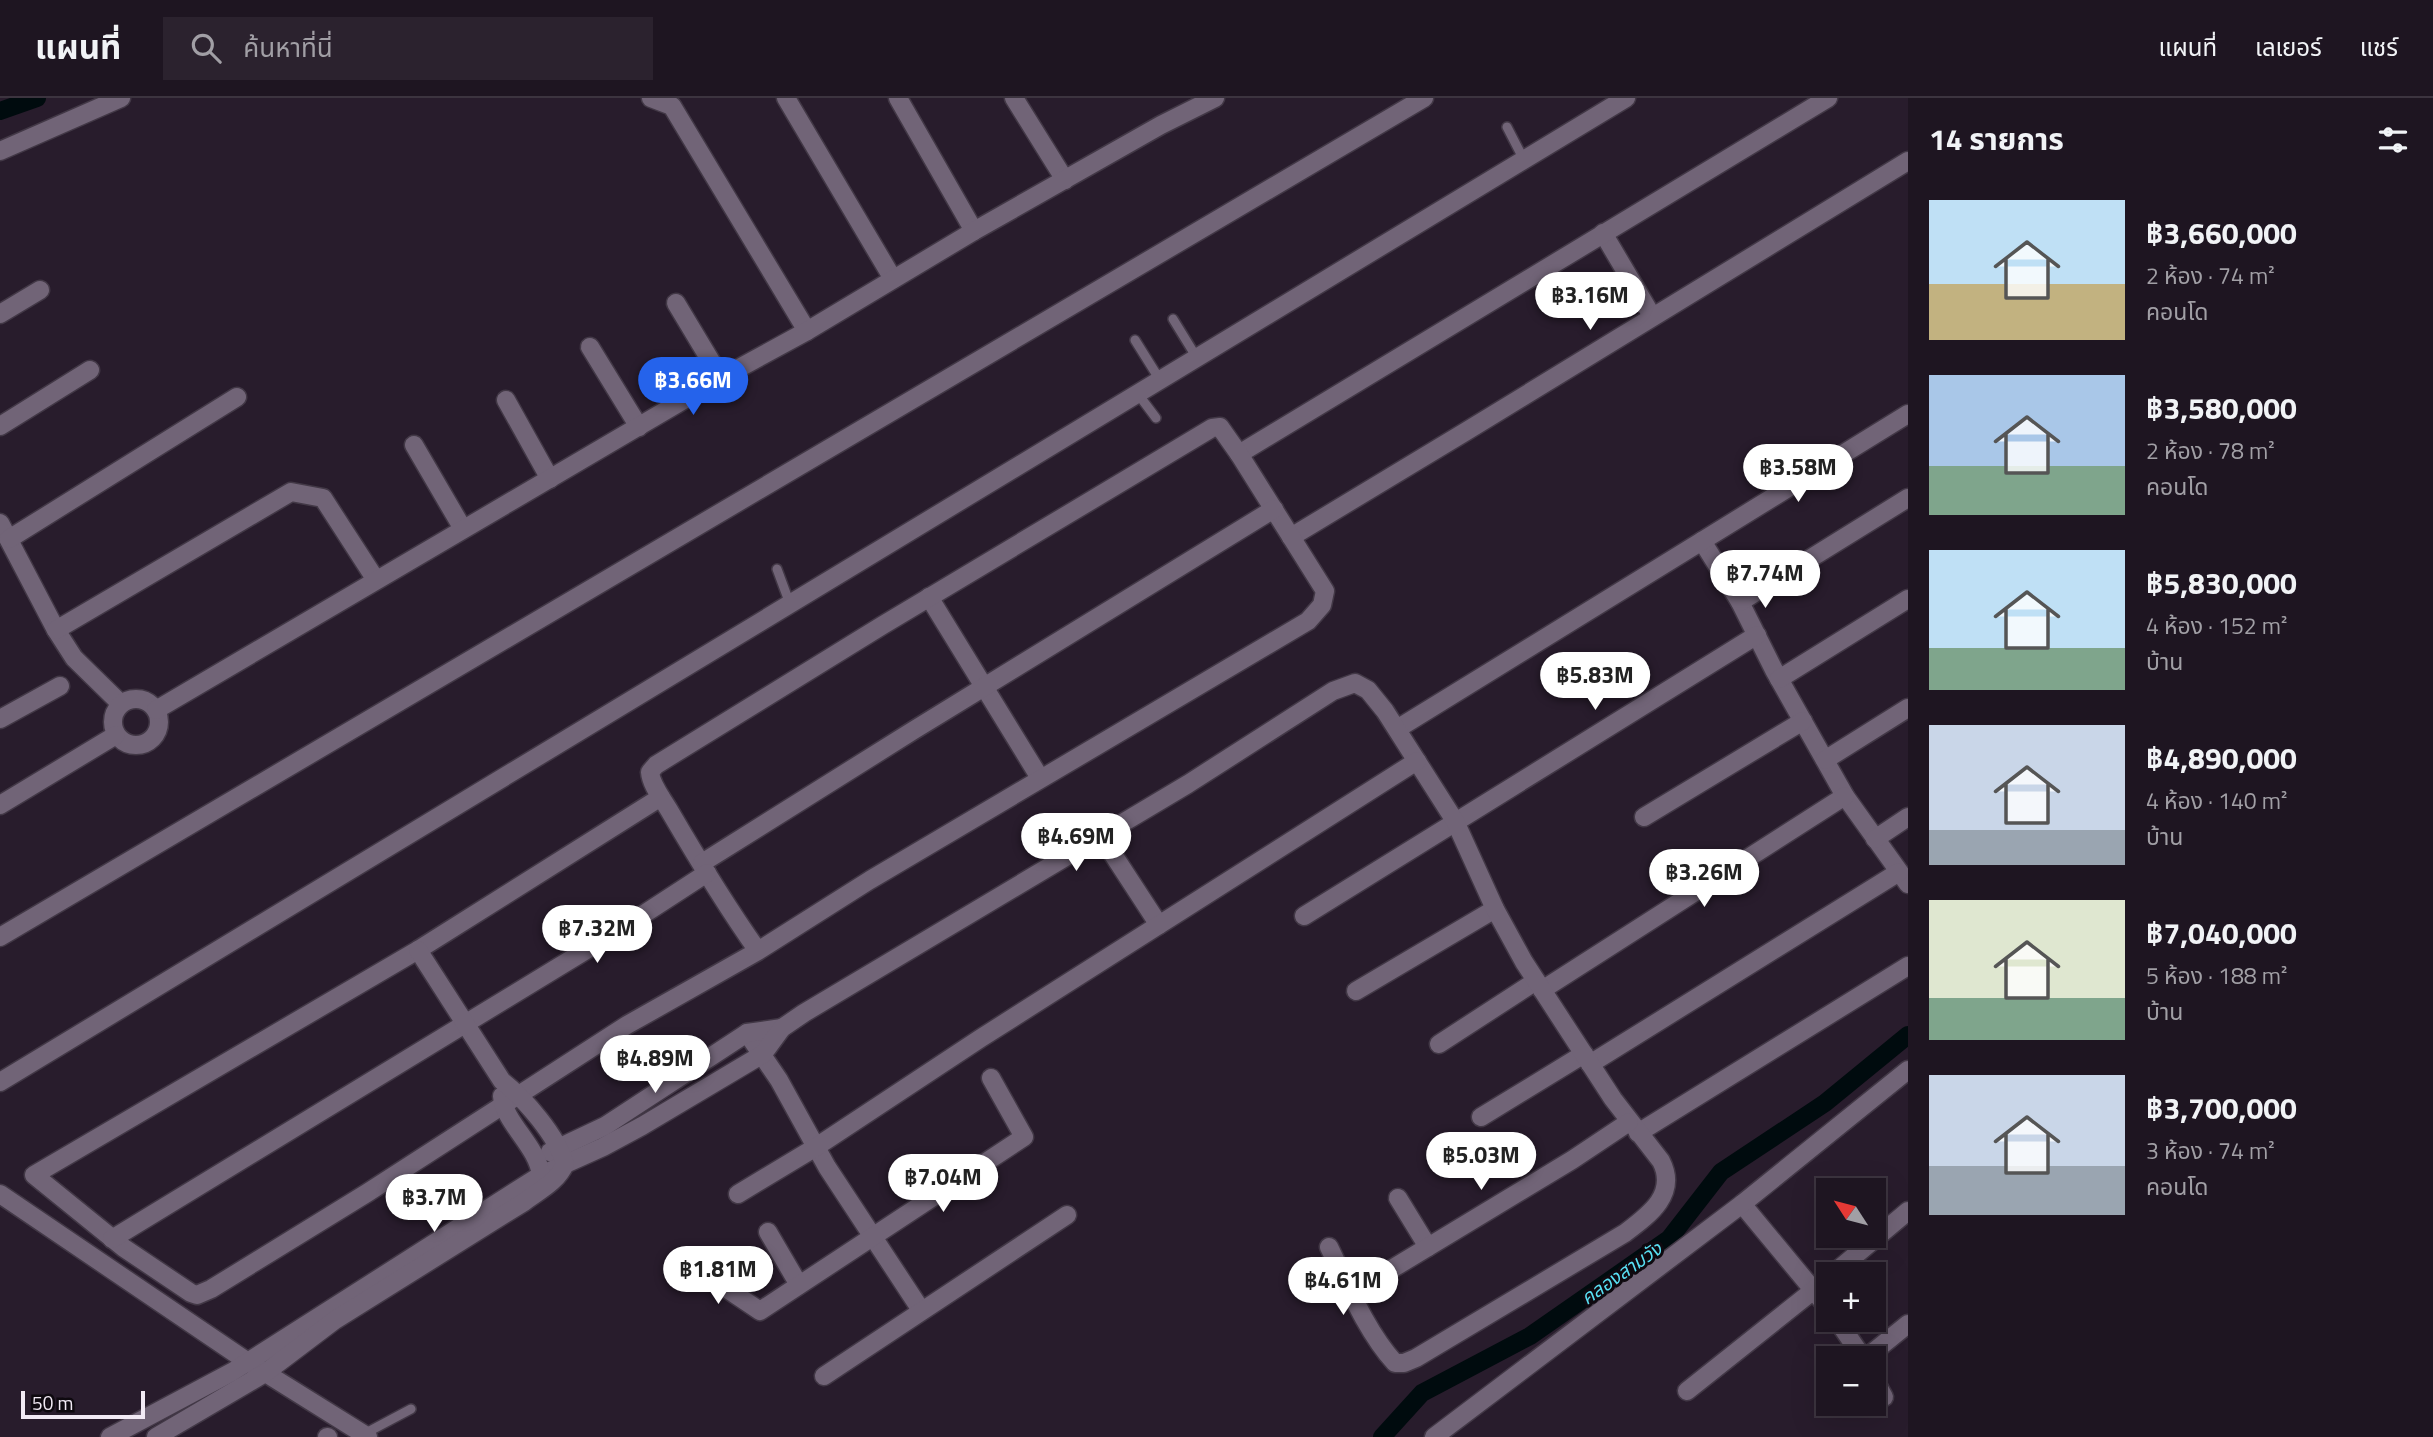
<!DOCTYPE html>
<html lang="th">
<head>
<meta charset="utf-8">
<style>
	body { margin:0; font-family:"Titillium Web","Noto Sans Thai",sans-serif; background:#2b222e; color:#f1f3f6; height:100vh; display:flex; flex-direction:column; font-size:26px; white-space:nowrap }
	* { box-sizing:border-box; margin:0 }
	p { font-size:23px; color:#a19fa5 }
	.icon { flex:none; width:38px; height:38px; fill:none; stroke:currentColor; stroke-width:2; stroke-linecap:round; stroke-linejoin:round }
	.map { position:relative; flex:1; overflow:hidden }
	.sheet { display:flex; flex-direction:column; background:#1e1521; width:525px }
	.sheet>* { flex:none }
	.needle { width:46px; rotate:306deg }
	.controls { position:absolute; left:1816px; top:1080px; display:grid; gap:14px }
	.controls a { display:grid; place-items:center; width:70px; height:70px; border-radius:0px; background:#1e1521; box-shadow:0 7px 28px #0002,0 0 0 2px #3c343f; font-size:35px }
	.scale { position:absolute; left:21px; bottom:18px; width:124px; box-sizing:border-box; padding-left:7px; border:4px solid #f2eaf5; border-top:0; font-size:19px; line-height:24px; white-space:nowrap; color:#f2eaf5; -webkit-text-stroke:5px #0e090f; paint-order:stroke }
	.price { position:absolute; translate:-50% -60px; padding:0 16px; border-radius:24px; background:#fff; color:#222; font-size:23px; line-height:46px; filter:drop-shadow(0 2px 4px #0008) }
	.price::after { content:''; position:absolute; left:50%; top:42px; width:21px; height:16px; margin-left:-10px; background:inherit; clip-path:polygon(0 0,100% 0,50% 100%) }
	.price.selected { background:#2563eb; color:#fff }
	ul { padding:0; list-style:none }
	li { display:flex; align-items:center; gap:21px; height:175px; padding:0 21px }
	li span { display:grid; place-items:center; flex:none; width:196px; height:140px; border-radius:0px; color:#555 }
	li>.icon { margin-inline-start:auto }
	span .icon { width:84px; height:84px; fill:#fffc; stroke-width:1 }
	li b { font-size:30px }
	h2 { display:flex; justify-content:space-between; align-items:center; height:84px; padding:0 21px; font-size:30px }
	header { display:flex; align-items:center; gap:42px; box-sizing:border-box; height:98px; padding:0 35px; background:#1e1521; border-bottom:2px solid #3c343f }
	header strong { font-size:33px }
	nav { display:flex; gap:38px; margin-inline-start:auto; font-size:24px }
	.search { width:490px; height:63px; background:#2b222e; display:flex; align-items:center; gap:18px; box-sizing:border-box; padding:0 24px; border-radius:0px; color:#a19fa5; font-size:26px }
	main { display:flex; flex:1; min-height:0 }
	.map>svg:first-child { display:block }
</style>
</head>
<body>
<header>
<strong>แผนที่</strong>
<div class="search"><svg class="icon" aria-label="search" viewBox="0 0 24 24"><circle cx="10" cy="10" r="6"/><path d="M15 15l6 6"/></svg>ค้นหาที่นี่</div>
<nav><a>แผนที่</a><a>เลเยอร์</a><a>แชร์</a></nav>
</header>
<main>
<div class="map">
<svg width="1908" height="1339" viewBox="0 0 1908 1339">
	<rect width="100%" height="100%" fill="#281c2c"/>
	<g fill="none" stroke-linecap="round" stroke-linejoin="round">
		<g stroke="#000b0e" stroke-width="18">
			<path d="M0,13L37,0"/>
			<path d="M1382,1339L1422,1295L1530,1238L1669,1141L1721,1074L1825,1005L1908,937"/>
		</g>
		<g stroke="#423846" stroke-width="12">
			<g id="service">
				<path d="M1507,29L1524,62"/>
				<path d="M1173,221L1197,260"/>
				<path d="M1135,242L1160,282"/>
				<path d="M1138,296L1156,320"/>
				<path d="M777,471L790,506"/>
				<path d="M364,1336L411,1311"/>
			</g>
		</g>
		<g stroke="#423846" stroke-width="21">
			<g id="minor">
				<path d="M651,0L672,8L807,233"/>
				<path d="M786,0L893,181"/>
				<path d="M898,0L974,133"/>
				<path d="M1014,0L1065,82"/>
				<path d="M0,53L121,0"/>
				<path d="M1603,135L1652,218"/>
				<path d="M676,205L721,280"/>
				<path d="M0,216L40,192"/>
				<path d="M590,249L639,329"/>
				<path d="M506,302L550,381"/>
				<path d="M0,328L90,272"/>
				<path d="M414,347L463,431"/>
				<path d="M1239,356L1828,0"/>
				<path d="M0,425L56,532L74,560L121,606"/>
				<path d="M1291,439L1465,334L1908,63"/>
				<path d="M9,441L237,299"/>
				<path d="M1702,443L1740,504L1774,572L1845,698L1908,786"/>
				<path d="M929,499L1040,680"/>
				<path d="M1740,504L1908,400"/>
				<path d="M56,532L291,394L323,400L376,482"/>
				<path d="M1779,581L1908,501"/>
				<circle cx="136" cy="624" r="23"/>
				<path d="M156,612L721,280L807,233L974,133L1161,27L1215,0"/>
				<path d="M0,621L60,588"/>
				<path d="M1397,631L1908,316"/>
				<path d="M1825,662L1908,610"/>
				<path d="M661,699L418,852L34,1077L124,1150L191,1195L197,1197L211,1191L367,1095L627,927L758,853L870,782L1308,523L1322,507L1325,493L1239,356L1220,329L1212,330L883,527L656,667L650,674C651,687 662,700 669,712C697,760 726,808 758,853"/>
				<path d="M0,707L116,637"/>
				<path d="M1644,719L1803,623"/>
				<path d="M1101,738L1159,827"/>
				<path d="M1875,741L1908,719"/>
				<path d="M702,765L914,632L1274,411"/>
				<path d="M1304,818L1757,537"/>
				<path d="M0,839L1424,0"/>
				<path d="M1542,892L1845,698"/>
				<path d="M1356,893L1495,811"/>
				<path d="M747,935L779,982L827,1069L921,1212"/>
				<path d="M1439,946L1536,883"/>
				<path d="M1590,966L1899,774"/>
				<path d="M0,984L1626,0"/>
				<path d="M1481,1019L1584,956"/>
				<path d="M1638,1035L1908,868"/>
				<path d="M550,1054L605,1028L747,935L782,930"/>
				<path d="M541,1077L603,1049L642,1028L763,956L782,930L804,915L1188,686L1333,593L1355,585L1368,592L1385,613L1455,723L1495,811L1524,864L1613,1001L1661,1063C1678,1096 1649,1117 1625,1135L1416,1260L1404,1265H1395C1366,1233 1348,1188 1329,1149"/>
				<path d="M0,1096L248,1264L368,1339"/>
				<path d="M738,1096L816,1049L981,940L1417,663"/>
				<path d="M1398,1100L1428,1149"/>
				<path d="M1742,1106L1829,1211"/>
				<path d="M768,1134L799,1187"/>
				<path d="M112,1141L624,829L707,775"/>
				<path d="M696,1170L760,1213L1024,1039L991,980"/>
				<path d="M1833,1176L1908,1113"/>
				<path d="M1352,1195L1572,1062L1629,1024"/>
				<path d="M1837,1222L1863,1260"/>
				<path d="M1866,1260L1908,1226"/>
				<path d="M824,1278L1067,1117"/>
				<path d="M1874,1281L1884,1299"/>
				<path d="M1687,1293L1829,1180"/>
				<path d="M110,1339L232,1274L541,1077C537,1047 504,1025 502,998"/>
				<path d="M156,1339L265,1275L335,1222L524,1104C540,1092 557,1084 565,1066C557,1038 525,1001 502,983L418,852"/>
				<path d="M327,1339H328"/>
				<path d="M1434,1339L1742,1106L1908,972"/>
			</g>
		</g>
		<use href="#service" stroke="#716477" stroke-width="9"/>
		<use href="#minor" stroke="#716477" stroke-width="18"/>
	</g>
	<g text-anchor="middle" stroke-width="6" stroke-linejoin="round" paint-order="stroke">
		<g font-size="19" font-style="italic" fill="#58dff2" stroke="#0e090f">
			<text transform="translate(1621 1175) rotate(-35)" y="7">คลองสามวัง</text>
		</g>
	</g>
</svg>
<div class="controls">
<a><svg class="needle" viewBox="-14 -14 28 28"><path d="M0-13l5 13h-10z" fill="#e53935"/><path d="M0 13l5-13h-10z" fill="#a19fa5"/></svg></a>
<a>+</a>
<a>−</a>
</div>
<div class="scale">50 m</div>
<b class="price" style="left:1590px;top:234px">฿3.16M</b>
<b class="price selected" style="left:693px;top:319px">฿3.66M</b>
<b class="price" style="left:1798px;top:406px">฿3.58M</b>
<b class="price" style="left:1765px;top:512px">฿7.74M</b>
<b class="price" style="left:1595px;top:614px">฿5.83M</b>
<b class="price" style="left:1076px;top:775px">฿4.69M</b>
<b class="price" style="left:1704px;top:811px">฿3.26M</b>
<b class="price" style="left:597px;top:867px">฿7.32M</b>
<b class="price" style="left:655px;top:997px">฿4.89M</b>
<b class="price" style="left:1481px;top:1094px">฿5.03M</b>
<b class="price" style="left:943px;top:1116px">฿7.04M</b>
<b class="price" style="left:434px;top:1136px">฿3.7M</b>
<b class="price" style="left:718px;top:1208px">฿1.81M</b>
<b class="price" style="left:1343px;top:1219px">฿4.61M</b>
</div>
<section class="sheet">
<h2>14 รายการ<svg class="icon" aria-label="filters" viewBox="0 0 24 24"><path d="M4 7h16M4 17h16"/><circle cx="9" cy="7" r="2"/><circle cx="15" cy="17" r="2"/></svg></h2>
<ul>
<li><span style="background:linear-gradient(#bfe0f5 60%,#c2b280 0)"><svg class="icon" aria-label="home" viewBox="0 0 24 24"><path d="M3 11l9-7 9 7M6 9v11h12V9"/></svg></span><div><b>฿3,660,000</b><p>2 ห้อง · 74 m²</p><p>คอนโด</p></div></li>
<li><span style="background:linear-gradient(#a9c7e8 65%,#7fa58c 0)"><svg class="icon" aria-label="home" viewBox="0 0 24 24"><path d="M3 11l9-7 9 7M6 9v11h12V9"/></svg></span><div><b>฿3,580,000</b><p>2 ห้อง · 78 m²</p><p>คอนโด</p></div></li>
<li><span style="background:linear-gradient(#bfe0f5 70%,#7fa58c 0)"><svg class="icon" aria-label="home" viewBox="0 0 24 24"><path d="M3 11l9-7 9 7M6 9v11h12V9"/></svg></span><div><b>฿5,830,000</b><p>4 ห้อง · 152 m²</p><p>บ้าน</p></div></li>
<li><span style="background:linear-gradient(#c9d6e8 75%,#9aa5b1 0)"><svg class="icon" aria-label="home" viewBox="0 0 24 24"><path d="M3 11l9-7 9 7M6 9v11h12V9"/></svg></span><div><b>฿4,890,000</b><p>4 ห้อง · 140 m²</p><p>บ้าน</p></div></li>
<li><span style="background:linear-gradient(#dfe7d0 70%,#7fa58c 0)"><svg class="icon" aria-label="home" viewBox="0 0 24 24"><path d="M3 11l9-7 9 7M6 9v11h12V9"/></svg></span><div><b>฿7,040,000</b><p>5 ห้อง · 188 m²</p><p>บ้าน</p></div></li>
<li><span style="background:linear-gradient(#c9d6e8 65%,#9aa5b1 0)"><svg class="icon" aria-label="home" viewBox="0 0 24 24"><path d="M3 11l9-7 9 7M6 9v11h12V9"/></svg></span><div><b>฿3,700,000</b><p>3 ห้อง · 74 m²</p><p>คอนโด</p></div></li>
</ul>
</section>
</main>
</body>
</html>
